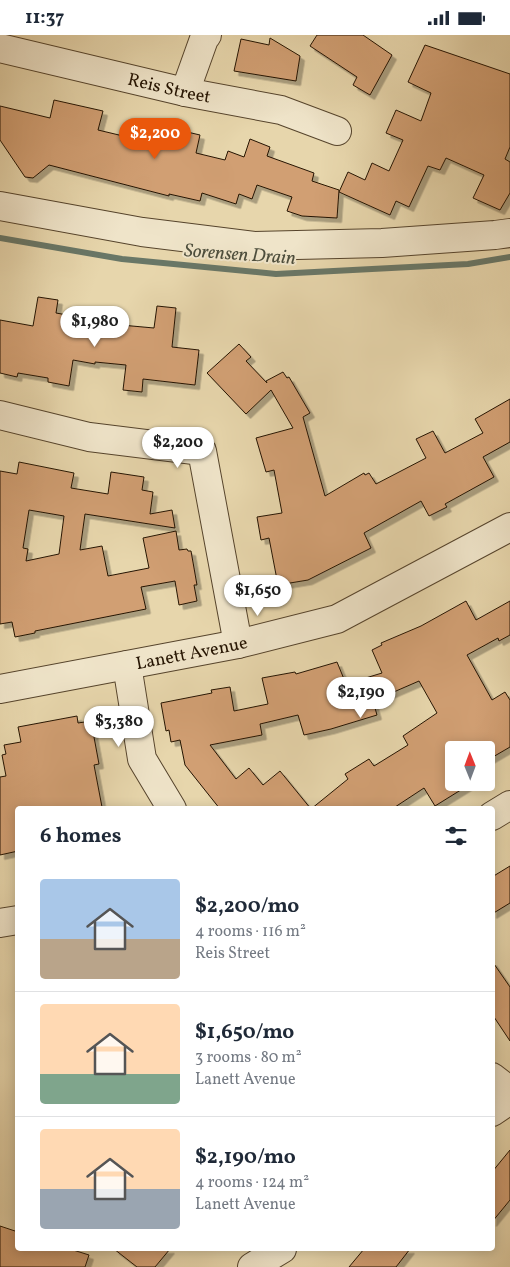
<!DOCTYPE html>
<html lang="en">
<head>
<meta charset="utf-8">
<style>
	body { margin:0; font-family:Vollkorn,serif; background:#f6f6f7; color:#1f2937; height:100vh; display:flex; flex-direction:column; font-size:19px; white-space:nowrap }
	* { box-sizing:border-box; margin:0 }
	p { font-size:16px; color:#747a83 }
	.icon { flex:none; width:28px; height:28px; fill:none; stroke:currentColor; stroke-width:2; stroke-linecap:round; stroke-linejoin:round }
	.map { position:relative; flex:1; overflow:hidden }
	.side { position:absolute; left:15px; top:771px; width:480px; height:445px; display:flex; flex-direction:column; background:#fff; border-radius:5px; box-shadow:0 2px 12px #0003 }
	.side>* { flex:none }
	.needle { width:32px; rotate:359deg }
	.buttons { position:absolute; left:445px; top:706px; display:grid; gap:10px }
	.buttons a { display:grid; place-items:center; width:50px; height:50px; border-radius:5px; background:#fff; box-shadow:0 2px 12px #0003; font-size:25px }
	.price { position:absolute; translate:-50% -42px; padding:0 11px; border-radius:18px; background:#fff; color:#222; font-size:16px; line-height:32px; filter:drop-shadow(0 1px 2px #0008) }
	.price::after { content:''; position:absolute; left:50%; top:30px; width:15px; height:11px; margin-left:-8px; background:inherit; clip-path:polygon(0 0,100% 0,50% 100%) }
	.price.selected { background:#ea580c; color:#fff }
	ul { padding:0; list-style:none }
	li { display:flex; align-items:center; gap:15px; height:125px; padding:0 25px }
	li+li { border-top:1px solid #e0e1e3 }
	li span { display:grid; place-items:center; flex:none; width:140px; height:100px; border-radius:5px; color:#555 }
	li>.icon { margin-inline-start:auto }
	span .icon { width:60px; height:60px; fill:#fffc; stroke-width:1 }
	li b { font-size:21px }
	h2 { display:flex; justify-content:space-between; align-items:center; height:60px; padding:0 25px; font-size:21px }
	.status { display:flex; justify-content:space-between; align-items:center; height:35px; padding:0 25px; background:#fff; direction:ltr }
	.status svg { height:14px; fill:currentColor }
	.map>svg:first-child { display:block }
</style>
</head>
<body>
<div class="status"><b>11:37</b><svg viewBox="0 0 49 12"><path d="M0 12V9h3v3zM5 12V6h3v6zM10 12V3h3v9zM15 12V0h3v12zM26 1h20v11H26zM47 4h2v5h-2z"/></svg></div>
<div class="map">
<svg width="510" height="1232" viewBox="0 0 510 1232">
	<defs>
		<filter id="shadow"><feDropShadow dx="4.5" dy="4.5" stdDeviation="0" flood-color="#0004"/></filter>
	</defs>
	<rect width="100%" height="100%" fill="#e7d6ac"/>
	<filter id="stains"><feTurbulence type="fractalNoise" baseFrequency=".004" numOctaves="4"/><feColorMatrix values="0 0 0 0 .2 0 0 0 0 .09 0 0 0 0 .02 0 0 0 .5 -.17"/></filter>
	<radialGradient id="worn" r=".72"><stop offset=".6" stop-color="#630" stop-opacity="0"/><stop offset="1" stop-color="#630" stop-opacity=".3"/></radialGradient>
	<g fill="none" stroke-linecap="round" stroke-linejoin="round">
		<path stroke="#697767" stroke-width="6" d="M0,203L122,224L276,239L468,229L510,222"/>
	</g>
	<g fill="#d19f73" stroke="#251402" fill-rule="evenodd" filter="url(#shadow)">
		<path d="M317,0H363L392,20L370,60L353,50L357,42L310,11Z"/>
		<path d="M270,3L300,21L296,46L234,36L241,4L269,10Z"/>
		<path d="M425,10L510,39V112L505,124L510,127V158L500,175L473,163L484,140L446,123L440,135L428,131L409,172L396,166L390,180L339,157L348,137L365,145L372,128L389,136L403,105L386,98L396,75L421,86L431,58L408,47Z"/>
		<path d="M54,65L103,76L98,95L140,105L145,87L200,100L196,118L225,125L228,116L244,122L250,104L270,112L267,121L314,138L312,146L339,155L337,183L302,181L287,176L292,162L257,150L252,164L239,159L236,169L202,158L200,166L169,159V161L49,130L33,143L25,142L0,105V71L50,83Z"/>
		<path d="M38,262L58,265L56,278L84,283L83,288L121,292V290L154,293L157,271L176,273L172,312L199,315L195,350L143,344L142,357L123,355L126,330L95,327V329L73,325L69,351L48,347V343L18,338L17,342L0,338V285L33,291Z"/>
		<path d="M239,309L251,322L246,326L267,348L266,346L283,337L287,343L289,342L310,378L303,382L325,461L364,438L365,440L369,438L376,449L426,423L416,404L433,396L445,418L483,398L475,384L510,364V407L483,422L494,442L445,469L447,472L429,481L421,466L364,498L371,513L308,545L278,550L269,503L261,505L257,482L282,478L274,435L266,437L256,403L293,393L271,355L246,379L207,338Z"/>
		<path d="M19,427L74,438L71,453L108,459L111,437L144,442L142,455L153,457L150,479L172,475L175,493L85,479L80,515L102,511L108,541L149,533L143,503L176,496L179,515L187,514L188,516H191L197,550H194L197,566L179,570L175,546L141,552L146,574L35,596V598L15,602L12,587L0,589V436L17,439ZM29,475L64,481L59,519L26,526L28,514L23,513Z"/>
		<path d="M466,566L476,585L510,566V600L499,606L498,603L467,620L492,665L505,657L510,665V712L486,726V715H454V748H472L435,771L424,753L392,774H311L348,744L345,739L369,724L374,731L408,710L403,701L437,678L419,646L373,666L377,680L331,694L304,700L298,680L260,689L262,700L210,710L236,744L249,733L263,750L280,736L311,774H220L185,730L180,705L171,707L169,695L166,696L161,668L212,658L211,655L230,652L234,676L268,669L262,643L295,637L296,639L337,627L346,649L382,638L372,615L382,610L381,608L421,591Z"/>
		<path d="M77,681L78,688L91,686L99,729L94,730L102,772L94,774H18V816L0,820V742L6,741L2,720L6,719L4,710L21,707L18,692Z"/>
		<path d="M510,831V868L492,879V842Z"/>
		<path d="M492,926L510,952V1006L492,979Z"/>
		<path d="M510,1115V1165L492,1187V1137Z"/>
		<path d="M0,1191L18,1197V1214H70L89,1220L85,1232H0Z"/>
		<path d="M114,1214H170L155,1232H137Z"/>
		<path d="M364,1214H410L396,1232H349Z"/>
	</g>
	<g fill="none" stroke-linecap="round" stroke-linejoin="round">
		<g stroke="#56442c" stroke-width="30">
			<g id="minor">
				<path id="s1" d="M0,13L185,57L281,75L337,96"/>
				<path d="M185,57L204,4L207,0"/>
				<path d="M0,171L142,197L254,211L382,208L495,200L510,198"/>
				<path d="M0,380L89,402L202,416L238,609"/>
				<path d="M127,630L142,724L172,774"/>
				<path id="s2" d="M0,654L238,609L337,584L510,492"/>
				<path d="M492,781L510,770"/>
				<path d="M0,888L18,885"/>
				<path d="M492,1042L510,1056"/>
				<path d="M492,1077L510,1065"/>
				<path d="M252,1232L282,1214"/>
			</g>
		</g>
		<use href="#minor" stroke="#efe4c9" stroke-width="28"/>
	</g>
	<g text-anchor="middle" stroke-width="4" stroke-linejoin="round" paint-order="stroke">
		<g font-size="18" fill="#251402" stroke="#efe4c9">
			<text dy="6" stroke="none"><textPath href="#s1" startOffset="174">Reis Street</textPath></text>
			<text dy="6" stroke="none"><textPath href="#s2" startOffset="195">Lanett Avenue</textPath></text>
		</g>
		<g font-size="19" font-style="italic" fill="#4d4e3d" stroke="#efe4c9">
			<text transform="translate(240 218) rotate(4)" y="7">Sorensen Drain</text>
		</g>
	</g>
	<rect width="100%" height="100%" filter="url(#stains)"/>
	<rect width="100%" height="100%" fill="url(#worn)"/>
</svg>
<div class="buttons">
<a><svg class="needle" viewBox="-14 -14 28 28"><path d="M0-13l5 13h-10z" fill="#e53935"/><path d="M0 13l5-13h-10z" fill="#747a83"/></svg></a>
</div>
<b class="price selected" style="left:155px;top:125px">$2,200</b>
<b class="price" style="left:95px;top:313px">$1,980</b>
<b class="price" style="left:178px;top:434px">$2,200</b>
<b class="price" style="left:258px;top:582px">$1,650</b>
<b class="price" style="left:361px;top:684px">$2,190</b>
<b class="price" style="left:119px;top:713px">$3,380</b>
<section class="side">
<h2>6 homes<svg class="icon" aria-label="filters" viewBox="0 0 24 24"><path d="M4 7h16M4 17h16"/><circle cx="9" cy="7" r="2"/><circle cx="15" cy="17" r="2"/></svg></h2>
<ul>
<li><span style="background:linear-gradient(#a9c7e8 60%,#b9a48a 0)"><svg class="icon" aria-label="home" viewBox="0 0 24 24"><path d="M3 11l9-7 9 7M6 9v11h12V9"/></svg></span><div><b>$2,200/mo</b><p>4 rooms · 116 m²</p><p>Reis Street</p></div></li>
<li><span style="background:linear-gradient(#ffd9b3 70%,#7fa58c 0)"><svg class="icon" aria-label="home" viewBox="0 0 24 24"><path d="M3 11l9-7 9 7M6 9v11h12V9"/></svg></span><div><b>$1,650/mo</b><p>3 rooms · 80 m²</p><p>Lanett Avenue</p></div></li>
<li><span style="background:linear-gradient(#ffd9b3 60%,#9aa5b1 0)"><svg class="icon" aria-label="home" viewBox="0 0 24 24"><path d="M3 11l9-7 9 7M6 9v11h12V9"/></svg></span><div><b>$2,190/mo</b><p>4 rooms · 124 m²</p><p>Lanett Avenue</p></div></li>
</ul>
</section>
</div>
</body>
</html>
